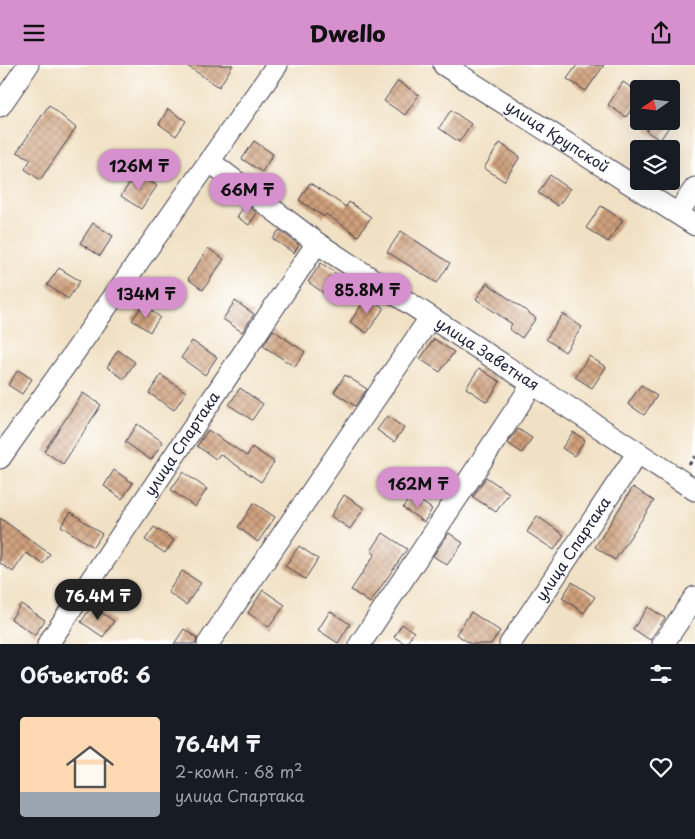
<!DOCTYPE html>
<html lang="ru">
<head>
<meta charset="utf-8">
<style>
	body { margin:0; font-family:"Playpen Sans",sans-serif; background:#20242c; color:#f1f3f6; height:100vh; display:flex; flex-direction:column; font-size:19px; white-space:nowrap }
	* { box-sizing:border-box; margin:0 }
	p { font-size:16px; color:#9ea1a6 }
	.icon { flex:none; width:28px; height:28px; fill:none; stroke:currentColor; stroke-width:2; stroke-linecap:round; stroke-linejoin:round }
	.map { position:relative; height:579px; overflow:hidden }
	.details { display:flex; flex-direction:column; background:#171b24; flex:1 }
	.details>* { flex:none }
	.needle { width:32px; rotate:256deg }
	.fabs { position:absolute; left:630px; top:15px; display:grid; gap:10px }
	.fabs a { display:grid; place-items:center; width:50px; height:50px; border-radius:5px; background:#171b24; box-shadow:0 5px 20px #0002; font-size:25px }
	.price { position:absolute; translate:-50% -42px; padding:0 11px; border-radius:18px; background:#d690ce; color:#111; font-size:16px; line-height:32px; filter:drop-shadow(0 1px 2px #0008) }
	.price::after { content:''; position:absolute; left:50%; top:30px; width:15px; height:11px; margin-left:-8px; background:inherit; clip-path:polygon(0 0,100% 0,50% 100%) }
	.price.current { background:#222; color:#fff }
	ul { padding:0; list-style:none }
	li { display:flex; align-items:center; gap:15px; height:125px; padding:0 20px }
	li+li { border-top:1px solid #363941 }
	li span { display:grid; place-items:center; flex:none; width:140px; height:100px; border-radius:5px; color:#555 }
	li>.icon { margin-inline-start:auto }
	span .icon { width:60px; height:60px; fill:#fffc; stroke-width:1 }
	li b { font-size:21px }
	h2 { display:flex; justify-content:space-between; align-items:center; height:60px; padding:0 20px; font-size:21px }
	header { display:flex; justify-content:space-between; align-items:center; height:65px; padding:0 20px; background:#d690ce; color:#111; font-size:22px; font-weight:800 }
	.map>svg:first-child { display:block }
</style>
</head>
<body>
<header><svg class="icon" aria-label="menu" viewBox="0 0 24 24"><path d="M4 6h16M4 12h16M4 18h16"/></svg>Dwello<svg class="icon" aria-label="share" viewBox="0 0 24 24"><path d="M12 15V3M7 8l5-5 5 5M5 13v7h14v-7"/></svg></header>
<div class="map">
<svg width="695" height="579" viewBox="0 0 695 579">
	<defs>
		<pattern id="building-cross-hatch" width="8" height="8" patternUnits="userSpaceOnUse" patternTransform="scale(1.25)"><rect width="8" height="8" fill="#cfa07b"/><path d="M0 0l8 8M0 8l8-8" fill="none" stroke="#a88266"/></pattern>
	</defs>
	<rect width="100%" height="100%" fill="#fff"/>
	<filter id="ink" filterUnits="userSpaceOnUse"><feTurbulence type="fractalNoise" baseFrequency=".02" numOctaves="2"/><feDisplacementMap in="SourceGraphic" scale="10" xChannelSelector="R" yChannelSelector="G"/><feConvolveMatrix kernelMatrix="1 2 1 2 8 2 1 2 1" color-interpolation-filters="sRGB"/></filter>
	<filter id="wash" filterUnits="userSpaceOnUse"><feTurbulence type="fractalNoise" baseFrequency=".0096" numOctaves="4" result="noise"/><feDisplacementMap in="SourceGraphic" scale="20" xChannelSelector="R" yChannelSelector="G"/><feGaussianBlur stdDeviation="1.12" result="paint"/><feColorMatrix in="noise" values="0 0 0 0 0 0 0 0 0 0 0 0 0 0 0 0 0 1.4 0 .05"/><feComposite in="paint" operator="in"/></filter>
	<g filter="url(#wash)">
		<rect width="100%" height="100%" fill="#f1e1c4"/>
		<g id="blocks">
			<g fill="url(#building-cross-hatch)">
				<path d="M186,0H233L219,22Z"/>
				<path d="M577,0H604L586,26L567,14Z"/>
				<path d="M398,16L419,30L405,50L384,36Z"/>
				<path d="M623,17L639,28V33L626,52L608,40Z"/>
				<path d="M49,40L76,63L40,115L25,104L31,94L17,87Z"/>
				<path d="M168,44L186,56L176,71L159,59Z"/>
				<path d="M451,45L471,59L459,77L439,63Z"/>
				<path d="M653,56H673L660,75L646,66Z"/>
				<path d="M254,76L273,89L262,107L242,94Z"/>
				<path d="M500,78L520,92L504,116L484,103Z"/>
				<path d="M137,107L157,121L141,144L121,131Z"/>
				<path d="M550,110L570,124L558,141L538,128Z"/>
				<path d="M310,118L346,142L349,137L371,152L358,171L326,149L324,152L299,135Z"/>
				<path d="M245,139L257,148L249,160L237,152Z"/>
				<path d="M601,141L623,155L608,177L586,163Z"/>
				<path d="M93,158L113,171L100,191L80,178Z"/>
				<path d="M279,165L299,180L294,188L273,174Z"/>
				<path d="M401,166L450,198L437,218L387,187Z"/>
				<path d="M208,183L224,194L203,225L188,214Z"/>
				<path d="M321,198L341,212L328,231L308,217Z"/>
				<path d="M59,203L80,216L68,234L47,220Z"/>
				<path d="M487,218L536,253L522,273L509,264L512,259L476,234Z"/>
				<path d="M367,232L384,243L367,268L350,257Z"/>
				<path d="M235,236L254,249L242,267L223,254Z"/>
				<path d="M143,240L160,252L150,267L132,255Z"/>
				<path d="M563,249L582,262L565,287L546,274Z"/>
				<path d="M273,265L305,287L295,302L263,281Z"/>
				<path d="M434,274L454,287L440,307L420,294Z"/>
				<path d="M192,276L217,292L205,310L181,293Z"/>
				<path d="M118,285L135,297L124,314L107,302Z"/>
				<path d="M589,291L606,302L592,323L575,312Z"/>
				<path d="M479,303L500,317L487,337L466,323Z"/>
				<path d="M18,305L32,314L22,329L8,320Z"/>
				<path d="M161,310L186,327L174,345L149,328Z"/>
				<path d="M345,310L367,324L355,341L334,327Z"/>
				<path d="M641,320L657,331L644,350L628,339Z"/>
				<path d="M240,323L263,339L252,355L229,340Z"/>
				<path d="M83,328L101,340L63,399L44,386Z"/>
				<path d="M387,351L404,363L394,377L377,365Z"/>
				<path d="M137,359L163,377L151,395L125,377Z"/>
				<path d="M518,364L532,373L522,388L508,378Z"/>
				<path d="M208,365L247,391L252,382L274,397L261,417L220,389L216,394L197,381Z"/>
				<path d="M573,367L585,375L574,391L562,383Z"/>
				<path d="M114,405L133,418L122,434L104,421Z"/>
				<path d="M183,407L207,424L195,442L171,425Z"/>
				<path d="M486,412L509,428L496,447L473,432Z"/>
				<path d="M633,422L654,436L615,495L595,482Z"/>
				<path d="M344,430L364,443L350,464L331,451Z"/>
				<path d="M411,430L432,444L424,457L403,443Z"/>
				<path d="M254,438L275,452L258,477L238,462Z"/>
				<path d="M71,447L102,469L93,482L61,461Z"/>
				<path d="M537,451L564,470L554,485L527,467Z"/>
				<path d="M0,453L50,489L43,499L26,488L13,507L0,498Z"/>
				<path d="M154,462L174,475L165,488L145,475Z"/>
				<path d="M383,468L407,484L370,538L351,525L375,489L371,486Z"/>
				<path d="M449,468L463,478L447,500L433,491Z"/>
				<path d="M299,481L318,494L305,514L285,501Z"/>
				<path d="M182,506L201,518L186,540L168,527Z"/>
				<path d="M572,517L595,532L584,548L562,533Z"/>
				<path d="M263,525L285,540L269,562L248,548Z"/>
				<path d="M21,539L45,555L35,570L11,554Z"/>
				<path d="M92,541L114,556L103,572L81,557Z"/>
				<path d="M648,542L665,553L650,575L633,564Z"/>
				<path d="M330,546L350,559L338,578L318,565Z"/>
				<path d="M471,547L500,566L491,579H471L456,569Z"/>
				<path d="M402,559L414,567L406,579L394,572Z"/>
				<path d="M184,564L197,573L196,579H174Z"/>
			</g>
		</g>
	</g>
	<g filter="url(#ink)">
		<use href="#blocks" fill-opacity="0" stroke="#413f50" stroke-width="1"/>
		<g fill="none" stroke-linecap="round" stroke-linejoin="round">
			<g stroke="#413f50" stroke-width="23">
				<g id="minor">
					<path id="s1" d="M444,0L695,160"/>
					<path d="M0,41L28,0"/>
					<path id="s2" d="M209,96L317,178L695,425"/>
					<path d="M678,148L695,123"/>
					<path d="M0,393L277,0"/>
					<path id="s3" d="M48,579L317,178"/>
					<path d="M208,579L430,253"/>
					<path d="M360,579L532,320"/>
					<path id="s4" d="M510,579L637,389"/>
					<path d="M663,579L695,532"/>
				</g>
			</g>
			<path stroke="#413f50" stroke-width="3" stroke-dasharray="4 4" stroke-linecap="butt" d="M689,400L695,391"/>
			<use href="#minor" stroke="#fff" stroke-width="21"/>
		</g>
	</g>
	<g text-anchor="middle" stroke-width="4.5" stroke-linejoin="round" paint-order="stroke">
		<g font-size="15" fill="#22223b" stroke="#fff">
			<text dy="5" stroke="none"><textPath href="#s1" startOffset="134">улица Крупской</textPath></text>
			<text dy="5" stroke="none"><textPath href="#s2" startOffset="339">улица Заветная</textPath></text>
			<text dy="5" stroke="none"><textPath href="#s3" startOffset="241">улица Спартака</textPath></text>
			<text dy="5" stroke="none"><textPath href="#s4" startOffset="114">улица Спартака</textPath></text>
		</g>
	</g>
</svg>
<div class="fabs">
<a><svg class="needle" viewBox="-14 -14 28 28"><path d="M0-13l5 13h-10z" fill="#e53935"/><path d="M0 13l5-13h-10z" fill="#9ea1a6"/></svg></a>
<a><svg class="icon" aria-label="layers" viewBox="0 0 24 24"><path d="M12 4l9 5-9 5-9-5zM3 14l9 5 9-5"/></svg></a>
</div>
<b class="price" style="left:139px;top:126px">126M ₸</b>
<b class="price" style="left:247px;top:150px">66M ₸</b>
<b class="price" style="left:367px;top:250px">85.8M ₸</b>
<b class="price" style="left:146px;top:254px">134M ₸</b>
<b class="price" style="left:418px;top:444px">162M ₸</b>
<b class="price current" style="left:98px;top:556px">76.4M ₸</b>
</div>
<section class="details">
<h2>Объектов: 6<svg class="icon" aria-label="filters" viewBox="0 0 24 24"><path d="M4 7h16M4 17h16"/><circle cx="9" cy="7" r="2"/><circle cx="15" cy="17" r="2"/></svg></h2>
<ul>
<li><span style="background:linear-gradient(#ffd9b3 75%,#9aa5b1 0)"><svg class="icon" aria-label="home" viewBox="0 0 24 24"><path d="M3 11l9-7 9 7M6 9v11h12V9"/></svg></span><div><b>76.4M ₸</b><p>2-комн. · 68 m²</p><p>улица Спартака</p></div><svg class="icon" aria-label="heart" viewBox="0 0 24 24"><path d="M12 20l-8-8c-3-5 5-10 8-4 3-6 11-1 8 4z"/></svg></li>
</ul>
</section>
</body>
</html>
